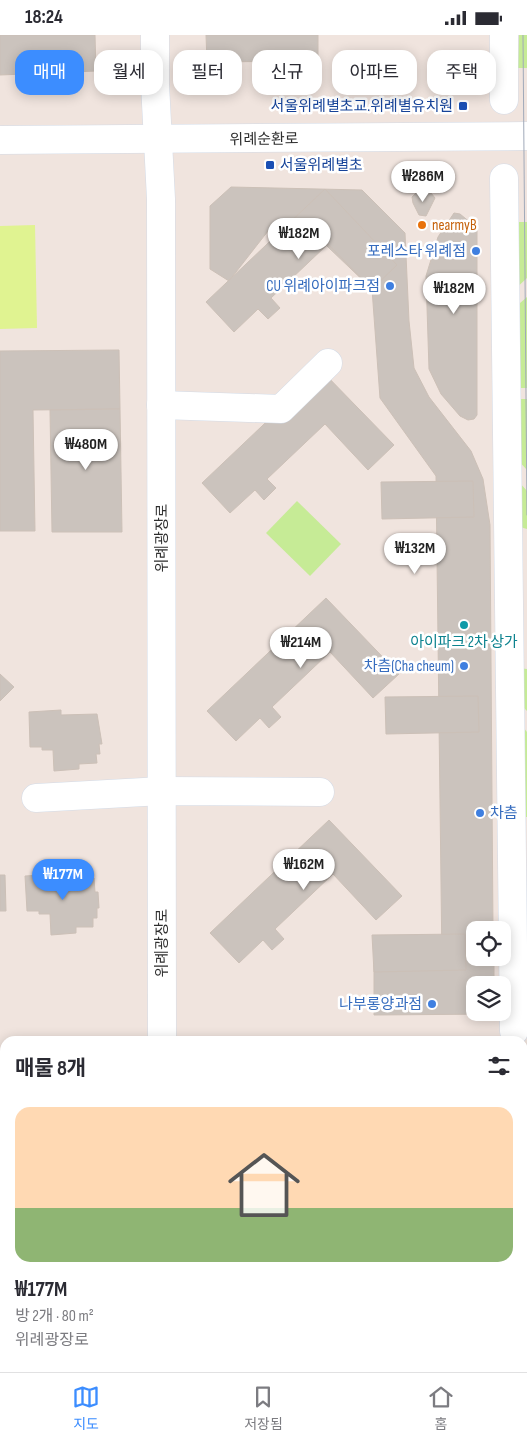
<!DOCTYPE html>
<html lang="ko">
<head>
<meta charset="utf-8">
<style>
	body { margin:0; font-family:"Sofia Sans Condensed","Noto Sans KR",sans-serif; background:#f2f2f3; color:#2b2b33; height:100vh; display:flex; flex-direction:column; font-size:19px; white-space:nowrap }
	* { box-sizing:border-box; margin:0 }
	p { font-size:16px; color:#7c7c81 }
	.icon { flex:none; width:28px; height:28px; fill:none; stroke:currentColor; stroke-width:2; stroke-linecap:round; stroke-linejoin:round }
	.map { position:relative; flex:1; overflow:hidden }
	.side { position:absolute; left:0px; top:1001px; width:528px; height:336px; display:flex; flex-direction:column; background:#fff; border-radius:15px 15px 0 0; box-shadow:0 2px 12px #0003 }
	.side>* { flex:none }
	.hud { position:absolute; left:15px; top:15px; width:498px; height:45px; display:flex; gap:10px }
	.fabs { position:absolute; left:466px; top:886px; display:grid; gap:10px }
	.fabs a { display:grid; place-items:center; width:45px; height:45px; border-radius:10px; background:#fff; box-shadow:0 2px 12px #0003; font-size:25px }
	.price { position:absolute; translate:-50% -42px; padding:0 11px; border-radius:18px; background:#fff; color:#222; font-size:16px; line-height:32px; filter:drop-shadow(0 1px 2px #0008) }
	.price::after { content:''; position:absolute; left:50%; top:30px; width:15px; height:11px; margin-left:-8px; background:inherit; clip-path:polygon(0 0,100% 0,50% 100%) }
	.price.on { background:#3c8dff; color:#fff }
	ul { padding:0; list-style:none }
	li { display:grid; align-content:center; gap:10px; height:265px; padding:0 15px }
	li span { display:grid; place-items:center; height:155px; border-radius:15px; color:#555 }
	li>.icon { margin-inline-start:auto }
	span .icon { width:90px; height:90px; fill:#fffc; stroke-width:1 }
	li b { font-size:21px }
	h2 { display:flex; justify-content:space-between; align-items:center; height:60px; padding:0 15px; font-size:21px }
	.chip { padding:0 18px; border-radius:15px; background:#fff; box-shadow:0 2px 12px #0003; font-size:18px; line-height:45px }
	.chip.on { background:#3c8dff; color:#fff }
	.status { display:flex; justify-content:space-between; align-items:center; height:35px; padding:0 25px; background:#fff; direction:ltr }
	.status svg { height:14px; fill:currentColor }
	.menu { display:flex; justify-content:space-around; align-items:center; height:70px; border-top:1px solid #e1e1e2; background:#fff; font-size:14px; color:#7c7c81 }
	.menu a { display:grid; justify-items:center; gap:2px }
	.menu .on { color:#3c8dff }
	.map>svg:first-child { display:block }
</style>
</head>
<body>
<div class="status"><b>18:24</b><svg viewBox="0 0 49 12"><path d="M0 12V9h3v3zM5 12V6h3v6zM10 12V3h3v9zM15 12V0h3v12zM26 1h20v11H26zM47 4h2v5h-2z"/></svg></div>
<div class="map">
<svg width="527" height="1337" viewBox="0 0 527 1337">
	<rect width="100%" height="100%" fill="#f0e4de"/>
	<g fill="#c6eb96">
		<path d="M519,0H527V33H518Z"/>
		<path d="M512,187H527V243L513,256Z"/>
		<path d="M527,262V353H513L512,275Z"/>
		<path d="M515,364H527V435L515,422Z"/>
		<path d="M520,448L527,456V494L520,492Z"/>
		<path d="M297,466L341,509L310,541L266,498Z"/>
		<path d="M519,633L527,634V676L519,668Z"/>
		<path d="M519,687L527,697V782H520Z"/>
		<path d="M0,1107L4,1178H0Z"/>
		<path d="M523,1298H527V1337H125V1332H522Z"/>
	</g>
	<path fill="#e0f391" d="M35,190L37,293L0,294V191Z"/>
	<g fill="#cbc3bd" stroke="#ccc0b7">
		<path d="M0,0H95L96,36L0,40Z"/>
		<path d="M206,0H318V26L207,27Z"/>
		<path d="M231,152L362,155L405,198L409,286L414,333L429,362L471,416L483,444L490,490L493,895H475V922H494V950H475V978H494V979L374,980V930L442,929L436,441L380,363L372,254L306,191L285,184L268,196L229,246L210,234V171Z"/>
		<path d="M325,154L397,230L372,254L328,209L271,263L280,273L268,284L258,274L234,297L206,267Z"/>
		<path d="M416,158H431L435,163L426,181L419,180L413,168L412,162Z"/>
		<path d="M454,178L460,179L477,193V380L474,384L468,385L460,381L441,359L429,334L426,241L438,202Z"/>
		<path d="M119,315L120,374L33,375L35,496H0V316Z"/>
		<path d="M321,335L394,410L368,435L325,389L267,444L276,453L264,465L255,455L230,478L202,448Z"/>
		<path d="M120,374L122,497H52L50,375Z"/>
		<path d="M473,446L474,482L382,484L381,447Z"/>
		<path d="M326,563L399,639L373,663L330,617L272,672L281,682L269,693L260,683L236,706L207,676Z"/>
		<path d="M0,639L14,652L0,666Z"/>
		<path d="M478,661L479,697L386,699L385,662Z"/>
		<path d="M61,675V680L97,679L102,709H99L100,719H96L97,728L79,729V734L54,736L53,715H42V712H30L29,677Z"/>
		<path d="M329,785L402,861L376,885L333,839L275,894L284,904L272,915L263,905L239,928L210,898Z"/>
		<path d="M58,839V844L94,843L95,857H98L99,873H97V883H93V892H76V898L51,900L50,879H39V876H27L25,841Z"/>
		<path d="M0,840H5L6,876H0Z"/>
		<path d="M465,899L466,935L374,937L372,900Z"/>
		<rect x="0" y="1026" width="5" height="38"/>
		<rect x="0" y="1197" width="5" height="38"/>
	</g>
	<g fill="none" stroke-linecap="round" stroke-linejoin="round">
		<g stroke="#d3dbe7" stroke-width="29">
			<g id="minor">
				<path d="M155,0V49L161,164L162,1006"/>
				<path d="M504,65V0"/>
				<path d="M0,105L527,101"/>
				<path d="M504,143L514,996"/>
				<path d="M161,370L281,374L328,328"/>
				<path d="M36,763L162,756L320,757"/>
				<path d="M522,1261H527"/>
				<path d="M0,1275H5"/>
			</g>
		</g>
		<use href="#minor" stroke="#fff" stroke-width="28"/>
		<path stroke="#a0a9b9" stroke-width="1" d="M523,0L527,480"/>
	</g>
	<g fill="#1a4fb4" stroke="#fff" stroke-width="2">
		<rect x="458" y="66" width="10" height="10" rx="2.5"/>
		<rect x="265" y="125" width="10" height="10" rx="2.5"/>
	</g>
	<circle fill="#e8710a" stroke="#fff" stroke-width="2" cx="422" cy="190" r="5"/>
	<g fill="#3f7fe0" stroke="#fff" stroke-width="2">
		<circle cx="476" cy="216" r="5"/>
		<circle cx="390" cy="251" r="5"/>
		<circle cx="464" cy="631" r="5"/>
		<circle cx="480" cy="778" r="5"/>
		<circle cx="432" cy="969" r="5"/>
	</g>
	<circle fill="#0f9aa8" stroke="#fff" stroke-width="2" cx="464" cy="590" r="5"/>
	<g text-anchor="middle" stroke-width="5" stroke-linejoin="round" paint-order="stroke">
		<g font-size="15" fill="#164399" stroke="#fff" text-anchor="end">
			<text x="453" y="76">서울위례별초교.위례별유치원</text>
			<text x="280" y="135" text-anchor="start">서울위례별초</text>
		</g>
		<g font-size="15" fill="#2d2d2d" stroke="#fff">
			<text transform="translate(264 104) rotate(-1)" y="5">위례순환로</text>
			<text transform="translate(162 503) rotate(-90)" y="5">위례광장로</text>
			<text transform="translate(162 908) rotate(-90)" y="5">위례광장로</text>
		</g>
		<g font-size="15" fill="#c56008" stroke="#fff" text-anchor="start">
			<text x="432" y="195">nearmyB</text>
		</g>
		<g font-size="15" fill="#366cbe" stroke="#fff" text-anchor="end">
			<text x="466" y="221">포레스타 위례점</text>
			<text x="380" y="256">CU 위례아이파크점</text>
			<text x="454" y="636">차츰(Cha cheum)</text>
			<text x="490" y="783" text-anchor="start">차츰</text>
			<text x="422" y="974">나부롱양과점</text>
		</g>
		<g font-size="15" fill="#0d838f" stroke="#fff">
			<text x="464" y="612">아이파크 2차 상가</text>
		</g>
	</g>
</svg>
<div class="fabs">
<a><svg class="icon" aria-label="locate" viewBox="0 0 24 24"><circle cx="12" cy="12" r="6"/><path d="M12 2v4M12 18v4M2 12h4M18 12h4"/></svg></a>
<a><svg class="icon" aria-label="layers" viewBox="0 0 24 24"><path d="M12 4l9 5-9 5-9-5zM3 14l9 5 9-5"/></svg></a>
</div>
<b class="price" style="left:423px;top:168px">₩286M</b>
<b class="price" style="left:299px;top:225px">₩182M</b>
<b class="price" style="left:454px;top:280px">₩182M</b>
<b class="price" style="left:86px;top:436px">₩480M</b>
<b class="price" style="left:415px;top:540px">₩132M</b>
<b class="price" style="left:301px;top:634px">₩214M</b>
<b class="price" style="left:304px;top:856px">₩162M</b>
<b class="price on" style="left:63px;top:866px">₩177M</b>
<div class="hud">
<a class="chip on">매매</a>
<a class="chip">월세</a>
<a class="chip">필터</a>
<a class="chip">신규</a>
<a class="chip">아파트</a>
<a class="chip">주택</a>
</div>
<section class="side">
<h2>매물 8개<svg class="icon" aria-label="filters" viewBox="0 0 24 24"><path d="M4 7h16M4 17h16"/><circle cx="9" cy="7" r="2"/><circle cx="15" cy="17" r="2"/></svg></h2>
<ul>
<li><span style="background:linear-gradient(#ffd9b3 65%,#8fb573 0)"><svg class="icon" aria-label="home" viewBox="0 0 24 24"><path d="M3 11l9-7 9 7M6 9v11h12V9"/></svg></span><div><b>₩177M</b><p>방 2개 · 80 m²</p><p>위례광장로</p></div></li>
</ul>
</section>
</div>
<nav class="menu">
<a class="on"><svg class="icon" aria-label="map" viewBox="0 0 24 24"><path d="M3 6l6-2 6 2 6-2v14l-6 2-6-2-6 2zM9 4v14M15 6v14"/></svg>지도</a>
<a><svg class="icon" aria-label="saved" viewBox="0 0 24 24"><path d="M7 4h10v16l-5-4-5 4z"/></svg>저장됨</a>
<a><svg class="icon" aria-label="home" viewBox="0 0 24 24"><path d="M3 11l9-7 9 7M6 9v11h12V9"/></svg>홈</a>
</nav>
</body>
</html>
